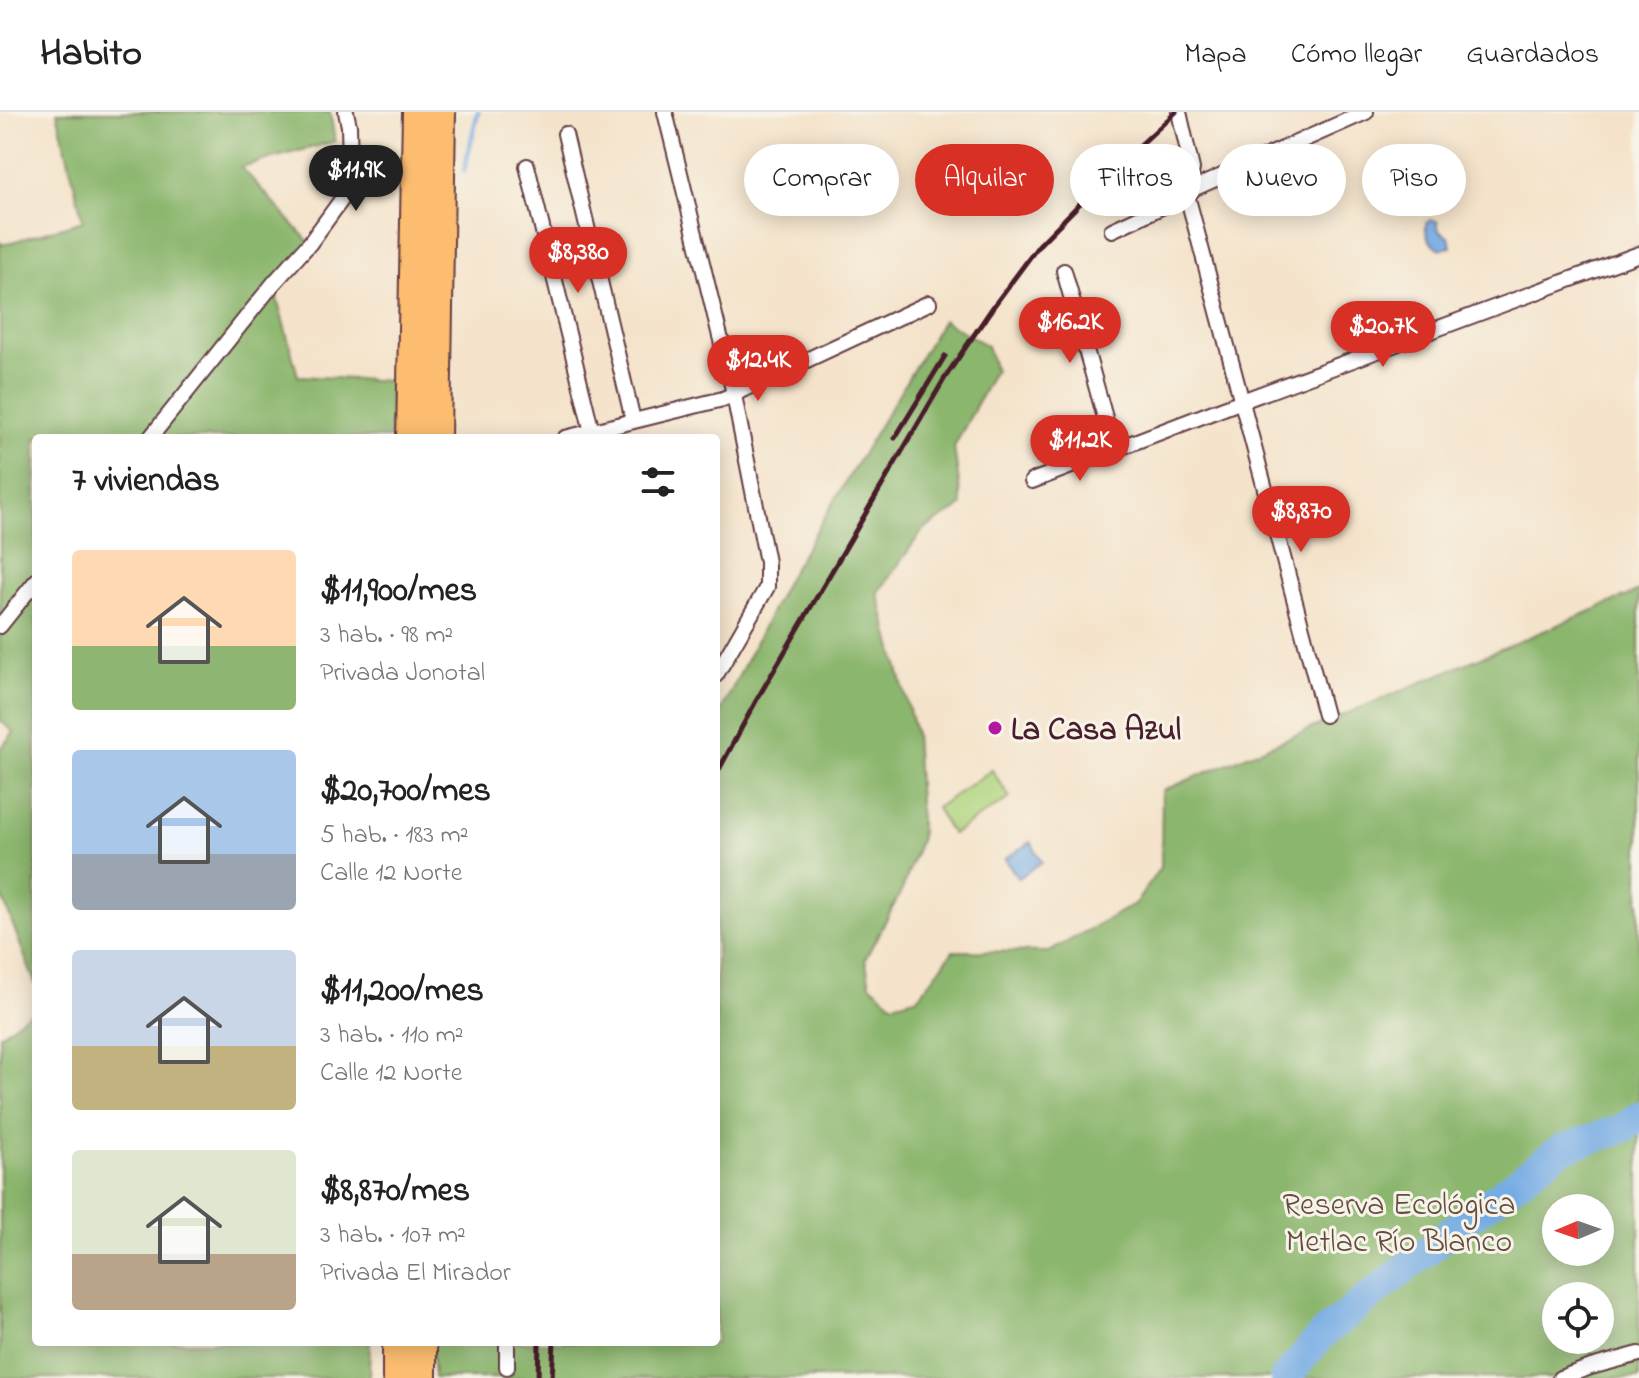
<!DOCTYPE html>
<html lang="es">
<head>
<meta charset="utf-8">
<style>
	body { margin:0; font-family:"Indie Flower",sans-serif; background:#f6f6f6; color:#222; height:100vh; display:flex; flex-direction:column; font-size:30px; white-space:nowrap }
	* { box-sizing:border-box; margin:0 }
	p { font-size:26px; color:#767676 }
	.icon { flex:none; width:44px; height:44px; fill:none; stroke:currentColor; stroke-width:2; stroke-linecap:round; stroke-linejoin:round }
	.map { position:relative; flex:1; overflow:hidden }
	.drawer { position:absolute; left:32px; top:322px; width:688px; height:912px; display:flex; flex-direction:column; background:#fff; border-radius:8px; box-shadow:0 4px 20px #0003 }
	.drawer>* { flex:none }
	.top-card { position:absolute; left:744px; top:32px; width:760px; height:72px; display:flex; gap:16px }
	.needle { width:52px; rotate:268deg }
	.controls { position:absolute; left:1542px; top:1082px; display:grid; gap:16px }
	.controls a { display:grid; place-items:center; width:72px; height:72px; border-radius:50%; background:#fff; box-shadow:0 4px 20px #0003; font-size:40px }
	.price { position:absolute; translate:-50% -68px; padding:0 18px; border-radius:28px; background:#d93025; color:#fff; font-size:26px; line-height:52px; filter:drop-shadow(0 2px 4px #0008) }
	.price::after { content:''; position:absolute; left:50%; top:48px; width:24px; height:18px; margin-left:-12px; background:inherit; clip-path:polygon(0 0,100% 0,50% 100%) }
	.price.on { background:#222; color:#fff }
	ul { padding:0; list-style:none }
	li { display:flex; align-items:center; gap:24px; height:200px; padding:0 40px }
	li span { display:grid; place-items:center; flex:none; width:224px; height:160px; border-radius:8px; color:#555 }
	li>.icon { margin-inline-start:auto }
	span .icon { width:96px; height:96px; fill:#fffc; stroke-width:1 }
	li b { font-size:34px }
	h2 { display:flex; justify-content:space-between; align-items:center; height:96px; padding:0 40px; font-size:34px }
	.pill { padding:0 28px; border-radius:36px; background:#fff; box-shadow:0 4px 20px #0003; font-size:28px; line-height:72px }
	.pill.on { background:#d93025; color:#fff }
	header { display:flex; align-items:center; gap:48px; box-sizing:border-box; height:112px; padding:0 40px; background:#fff; border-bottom:2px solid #e0e0e0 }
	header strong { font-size:38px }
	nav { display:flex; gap:44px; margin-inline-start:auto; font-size:28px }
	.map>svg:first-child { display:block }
</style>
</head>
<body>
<header>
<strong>Habito</strong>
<nav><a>Mapa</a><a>Cómo llegar</a><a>Guardados</a></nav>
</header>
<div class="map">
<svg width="1639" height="1266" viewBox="0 0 1639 1266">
	<rect width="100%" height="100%" fill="#f7f3e8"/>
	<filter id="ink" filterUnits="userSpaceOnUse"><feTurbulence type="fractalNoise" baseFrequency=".0125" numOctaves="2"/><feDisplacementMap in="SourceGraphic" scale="16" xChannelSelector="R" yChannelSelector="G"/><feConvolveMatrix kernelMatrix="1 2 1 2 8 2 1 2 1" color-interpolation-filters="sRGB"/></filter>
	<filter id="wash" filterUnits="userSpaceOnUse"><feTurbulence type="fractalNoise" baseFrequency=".006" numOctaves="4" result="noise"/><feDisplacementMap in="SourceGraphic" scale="32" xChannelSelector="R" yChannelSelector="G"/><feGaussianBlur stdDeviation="1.8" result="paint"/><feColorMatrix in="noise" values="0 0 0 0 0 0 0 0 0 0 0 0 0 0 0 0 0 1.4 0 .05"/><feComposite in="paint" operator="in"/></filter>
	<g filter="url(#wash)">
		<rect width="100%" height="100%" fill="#f4e3ca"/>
		<path fill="#afd47e" stroke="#7c7a54" stroke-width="2" d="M992,658L1010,686L952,722L936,696Z"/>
		<g fill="#8bb66d" stroke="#6a6a4c" stroke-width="2" fill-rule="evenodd">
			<path d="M57,0H330L335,29L241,55L310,131L273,172L298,264L391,269L390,326H36V874L0,779V637L14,620L0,608V129L2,133L83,109Z"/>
			<path d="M943,208L987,234L995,258L954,335L962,394L923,418L878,481L915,621L921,725L902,778L865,847L870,872L893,892L919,885L953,839L1049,840L1136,791L1161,754L1162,679L1639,479V1266H434L431,1230H716V609L788,466ZM1556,1096H1600V1140H1556ZM1556,1184H1600V1228H1556Z"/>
			<path d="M36,896V1230H370L369,1266H0V923Z"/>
		</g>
		<g fill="#76ace4" stroke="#606688" stroke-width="2">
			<path d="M1431,108L1437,109L1439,119L1449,125L1451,135L1441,137C1429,131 1425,125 1426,111Z"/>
			<path d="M1031,730L1042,750L1018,766L1005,747Z"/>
		</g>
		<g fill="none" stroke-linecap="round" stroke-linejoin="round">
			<path stroke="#76ace4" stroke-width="5" d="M464,59L478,0"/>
			<path stroke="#76ace4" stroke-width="30" d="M1285,1266L1323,1222L1463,1110L1561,1037L1624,1016L1639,1004"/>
		</g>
	</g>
	<g filter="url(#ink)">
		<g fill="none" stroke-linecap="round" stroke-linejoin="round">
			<g stroke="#643c43" stroke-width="18">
				<g id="street">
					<path d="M665,0L732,273L767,450V475L716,563"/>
					<path d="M1179,0L1192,57L1187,83L1325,603"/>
					<path d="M565,22L633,308"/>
					<path d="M527,54L592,320"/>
					<path d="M1112,118L1187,83L1195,76L1366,0"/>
					<path d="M1064,159L1114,338"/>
					<path d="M150,326L273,172L310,131L342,87L350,52L349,14L346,0"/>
					<path d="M565,326L723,287L929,191"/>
					<path d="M1032,369L1242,289L1639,142"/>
					<path d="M0,514L36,469"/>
					<path d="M507,1255V1230"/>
					<path d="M1560,1266L1591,1255L1639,1242"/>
				</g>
			</g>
			<g stroke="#643c43" stroke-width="32">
				<g id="highway">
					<path d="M411,326L417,0"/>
					<path d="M436,326L441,0"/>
					<path d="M397,1266V1230"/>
					<path d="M422,1266V1230"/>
				</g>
			</g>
			<use href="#street" stroke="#fff" stroke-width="14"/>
			<use href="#highway" stroke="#fcbd6f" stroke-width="28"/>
			<g stroke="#4a1f2b" stroke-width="5">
				<path d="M895,326L945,244"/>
				<path d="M716,663L756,589L946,264L993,195L1039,133L1112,59L1176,0"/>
				<path d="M538,1266L539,1230"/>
				<path d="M552,1266L554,1230"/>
			</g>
		</g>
	</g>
	<circle fill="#b5179e" stroke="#f7f3e8" stroke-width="3" cx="995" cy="616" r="8"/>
	<g text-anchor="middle" stroke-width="6" stroke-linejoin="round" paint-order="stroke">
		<g font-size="32" font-weight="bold" fill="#4a1f2b" stroke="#f7f3e8" text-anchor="start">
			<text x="1011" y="627">La Casa Azul</text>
		</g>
		<g font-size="32" fill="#634c40" stroke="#f7f3e8">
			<text x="1399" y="1102">Reserva Ecológica<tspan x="1399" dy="37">Metlac Río Blanco</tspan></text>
		</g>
	</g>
</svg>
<div class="controls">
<a><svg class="needle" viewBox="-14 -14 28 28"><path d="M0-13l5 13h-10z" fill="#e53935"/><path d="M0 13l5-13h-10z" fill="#767676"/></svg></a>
<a><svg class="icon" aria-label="locate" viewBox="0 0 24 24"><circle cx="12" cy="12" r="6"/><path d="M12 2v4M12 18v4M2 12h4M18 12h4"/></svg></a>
</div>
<b class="price on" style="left:356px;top:101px">$11.9K</b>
<b class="price" style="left:578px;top:183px">$8,380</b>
<b class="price" style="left:1070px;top:253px">$16.2K</b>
<b class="price" style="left:1383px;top:257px">$20.7K</b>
<b class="price" style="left:758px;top:291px">$12.4K</b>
<b class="price" style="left:1080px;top:371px">$11.2K</b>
<b class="price" style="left:1301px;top:442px">$8,870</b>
<div class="top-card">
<a class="pill">Comprar</a>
<a class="pill on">Alquilar</a>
<a class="pill">Filtros</a>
<a class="pill">Nuevo</a>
<a class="pill">Piso</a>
</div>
<section class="drawer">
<h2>7 viviendas<svg class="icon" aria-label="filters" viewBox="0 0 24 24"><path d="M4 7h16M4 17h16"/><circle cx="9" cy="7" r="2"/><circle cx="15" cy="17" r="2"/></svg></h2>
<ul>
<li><span style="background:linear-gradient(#ffd9b3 60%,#8fb573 0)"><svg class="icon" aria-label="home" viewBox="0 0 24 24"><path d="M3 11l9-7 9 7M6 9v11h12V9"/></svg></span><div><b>$11,900/mes</b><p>3 hab. · 98 m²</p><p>Privada Jonotal</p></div></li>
<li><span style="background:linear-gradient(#a9c7e8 65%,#9aa5b1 0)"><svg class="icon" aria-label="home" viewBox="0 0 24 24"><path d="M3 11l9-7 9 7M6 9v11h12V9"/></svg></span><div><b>$20,700/mes</b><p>5 hab. · 183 m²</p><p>Calle 12 Norte</p></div></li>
<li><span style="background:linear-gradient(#c9d6e8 60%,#c2b280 0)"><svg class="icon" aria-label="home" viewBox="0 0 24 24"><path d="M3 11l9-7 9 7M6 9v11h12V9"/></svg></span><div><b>$11,200/mes</b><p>3 hab. · 110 m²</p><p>Calle 12 Norte</p></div></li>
<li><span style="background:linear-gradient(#dfe7d0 65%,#b9a48a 0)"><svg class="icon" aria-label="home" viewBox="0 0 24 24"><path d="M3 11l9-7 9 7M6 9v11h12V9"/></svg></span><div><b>$8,870/mes</b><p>3 hab. · 107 m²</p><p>Privada El Mirador</p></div></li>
</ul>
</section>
</div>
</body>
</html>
